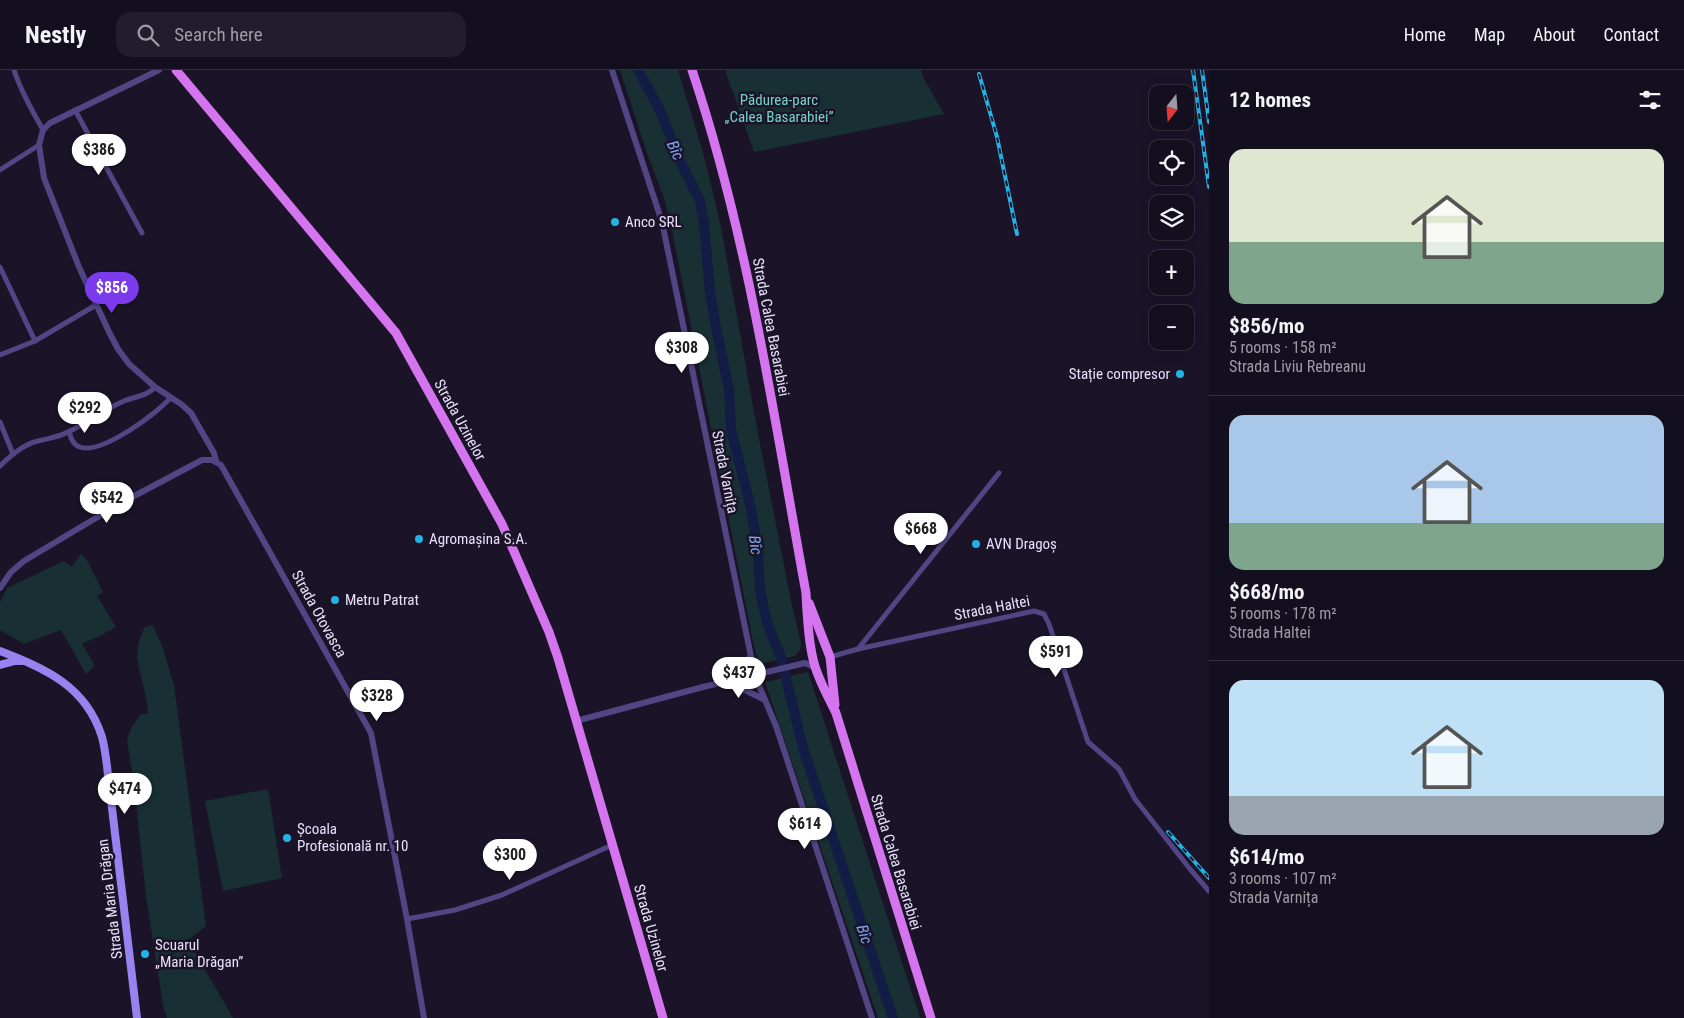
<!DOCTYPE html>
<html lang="en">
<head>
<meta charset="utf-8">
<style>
	body { margin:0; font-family:"Roboto Condensed",sans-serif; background:#211d2c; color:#f1f3f6; height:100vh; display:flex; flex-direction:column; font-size:19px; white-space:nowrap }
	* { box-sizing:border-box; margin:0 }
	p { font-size:16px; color:#9d9ca4 }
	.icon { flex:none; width:28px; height:28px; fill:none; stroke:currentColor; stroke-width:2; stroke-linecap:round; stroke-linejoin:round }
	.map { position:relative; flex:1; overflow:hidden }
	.drawer { display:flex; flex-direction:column; background:#140f1f; width:475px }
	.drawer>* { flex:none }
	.needle { width:32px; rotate:197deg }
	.buttons { position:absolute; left:1149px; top:15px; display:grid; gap:10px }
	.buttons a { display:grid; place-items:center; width:45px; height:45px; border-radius:10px; background:#140f1f; box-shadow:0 2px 12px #0003,0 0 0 1px #332f3d; font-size:25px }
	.price { position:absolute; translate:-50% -42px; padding:0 11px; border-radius:18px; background:#fff; color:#222; font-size:16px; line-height:32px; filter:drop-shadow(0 1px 2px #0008) }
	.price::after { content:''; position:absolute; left:50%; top:30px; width:15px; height:11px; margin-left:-8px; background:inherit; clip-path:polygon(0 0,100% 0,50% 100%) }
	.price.selected { background:#7c3aed; color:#fff }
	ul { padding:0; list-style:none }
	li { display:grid; align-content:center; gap:10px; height:265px; padding:0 20px }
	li+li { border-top:1px solid #332f3d }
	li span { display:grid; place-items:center; height:155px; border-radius:15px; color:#555 }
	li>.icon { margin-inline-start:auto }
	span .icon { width:90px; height:90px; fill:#fffc; stroke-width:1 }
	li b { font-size:21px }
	h2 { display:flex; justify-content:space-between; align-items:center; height:60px; padding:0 20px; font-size:21px }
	header { display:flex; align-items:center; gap:30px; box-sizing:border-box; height:70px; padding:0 25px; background:#140f1f; border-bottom:1px solid #332f3d }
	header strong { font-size:24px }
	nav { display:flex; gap:28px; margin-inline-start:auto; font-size:18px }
	.search { width:350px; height:45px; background:#211d2c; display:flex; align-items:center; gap:12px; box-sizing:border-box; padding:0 18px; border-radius:15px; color:#9d9ca4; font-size:19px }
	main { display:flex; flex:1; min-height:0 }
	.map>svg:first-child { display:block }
</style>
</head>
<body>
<header>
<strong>Nestly</strong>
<div class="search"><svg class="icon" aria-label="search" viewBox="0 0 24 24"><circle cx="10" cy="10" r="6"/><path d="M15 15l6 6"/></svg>Search here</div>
<nav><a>Home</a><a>Map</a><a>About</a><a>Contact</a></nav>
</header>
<main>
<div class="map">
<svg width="1209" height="948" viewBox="0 0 1209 948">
	<rect width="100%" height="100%" fill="#1b1429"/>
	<g fill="#182f33">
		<path d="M620,0H678L704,86L721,157L756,353L792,536L801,573L800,580L795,586L759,594L753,572L672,160L664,128L647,83Z"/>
		<path d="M725,0H921L923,7L944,44L754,82Z"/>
		<path d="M81,484L88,492L103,522L97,526L116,557C105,564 94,568 82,574L95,596L86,604L61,560L24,574L0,560V532L7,518L64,491L72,497Z"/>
		<path d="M152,555L161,573L174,615L206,856L188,870L233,948H167L164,940L146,827L134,713L127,670L132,656L141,644H148C147,610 127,590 145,557Z"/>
		<path d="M808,602L920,948H878L765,612Z"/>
		<path d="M268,719L282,808L223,821L205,731Z"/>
	</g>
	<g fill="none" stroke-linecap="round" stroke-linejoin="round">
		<path stroke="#121c45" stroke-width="10" d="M638,0L660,40L679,89L700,131L704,153L710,222L716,258L729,319L731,360L751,438L758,482L760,520L767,553L781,587L803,678L893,948"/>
		<g stroke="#514583" stroke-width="5">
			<path d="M14,0C21,22 32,40 43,60"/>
			<path d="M75,40L142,163"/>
			<path d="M0,100L39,75"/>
			<path d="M0,197L35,271"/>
			<path d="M0,285L35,271L96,235"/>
			<path d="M0,352L13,384"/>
			<path d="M69,362C71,368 73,375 80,377C101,385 158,343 171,327"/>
			<path d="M0,396C10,386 23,374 38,371C49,368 60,367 70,361C88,352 105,339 124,331C133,327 148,326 155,317"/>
			<path d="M858,579L999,403"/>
			<path d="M830,587L858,579L1034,541L1044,544L1049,554L1088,672L1119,699L1135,729L1190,799L1209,821"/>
			<path d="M407,849L455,840L502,825L612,775"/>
		</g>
		<g stroke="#514583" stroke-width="6">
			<path d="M159,0L50,53L43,60L39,75L44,108L79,197L109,262L118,279L129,294L155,317L181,334L191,343L214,383L216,391"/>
			<path d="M612,0L662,152L755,606L776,656L872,948"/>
			<path d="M0,518L11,502L24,491L121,433L202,390H212L221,395L371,663L407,849L424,948"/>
			<path d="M736,608L746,599L749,588"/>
			<path d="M721,613L743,619L765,630"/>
			<path d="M576,651L703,617L805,593L816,598"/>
		</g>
		<g stroke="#9782f0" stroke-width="8">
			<path d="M0,581C46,599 86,616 102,667C106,682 107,698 109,713L137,948"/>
			<path d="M0,595L15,591H22"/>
		</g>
		<g stroke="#d574ef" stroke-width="9">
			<path d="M176,0L396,263L502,454L549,562L558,588L663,948"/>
			<path d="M692,0C749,170 774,348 806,523C807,545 808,568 813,589C817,608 828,626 836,643L931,948"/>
			<path d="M809,533L830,587L835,635"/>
		</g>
		<g stroke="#23b2e5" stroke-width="4">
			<g id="rail">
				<path d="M1193,0L1209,117"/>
				<path d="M1202,0L1209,52"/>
				<path d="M979,4L997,67L1017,164"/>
				<path d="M1168,762L1209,808"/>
			</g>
		</g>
		<use href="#rail" stroke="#1b1429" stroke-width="2" stroke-dasharray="5.5" stroke-linecap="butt"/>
	</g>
	<g fill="#23b2e5" stroke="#1b1429" stroke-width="2">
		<circle cx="615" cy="152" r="5"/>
		<circle cx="1180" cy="304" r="5"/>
		<circle cx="419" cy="469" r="5"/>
		<circle cx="976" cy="474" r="5"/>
		<circle cx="335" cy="530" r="5"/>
		<circle cx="287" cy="768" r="5"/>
		<circle cx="145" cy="884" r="5"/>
	</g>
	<g text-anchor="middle" stroke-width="5" stroke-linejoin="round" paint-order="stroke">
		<g font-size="15" fill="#73d4cc" stroke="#1b1429">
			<text x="779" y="35">Pădurea-parc<tspan x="779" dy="17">„Calea Basarabiei”</tspan></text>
		</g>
		<g font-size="15" fill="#e8e0fb" stroke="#1b1429" text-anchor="start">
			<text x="625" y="157">Anco SRL</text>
			<text x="1170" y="309" text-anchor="end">Stație compresor</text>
			<text x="429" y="474">Agromașina S.A.</text>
			<text x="986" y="479">AVN Dragoș</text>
			<text x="345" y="535">Metru Patrat</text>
			<text x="297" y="764">Școala<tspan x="297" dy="17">Profesională nr. 10</tspan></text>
			<text x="155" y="880">Scuarul<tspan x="155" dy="17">„Maria Drăgan”</tspan></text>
		</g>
		<g font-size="15" fill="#e8e0fb" stroke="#1b1429">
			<text transform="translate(771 257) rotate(79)" y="5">Strada Calea Basarabiei</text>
			<text transform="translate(460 350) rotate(61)" y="5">Strada Uzinelor</text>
			<text transform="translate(725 402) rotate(79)" y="5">Strada Varnița</text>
			<text transform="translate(992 538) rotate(-11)" y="5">Strada Haltei</text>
			<text transform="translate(319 544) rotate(61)" y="5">Strada Otovasca</text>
			<text transform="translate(896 792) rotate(73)" y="5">Strada Calea Basarabiei</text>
			<text transform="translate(110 829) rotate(-97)" y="5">Strada Maria Drăgan</text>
			<text transform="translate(651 858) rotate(74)" y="5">Strada Uzinelor</text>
		</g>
		<g font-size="16" font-style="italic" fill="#7aa6ef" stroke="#1b1429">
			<text transform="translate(676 80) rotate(65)" y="6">Bîc</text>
			<text transform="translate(756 475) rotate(82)" y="6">Bîc</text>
			<text transform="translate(865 864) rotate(72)" y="6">Bîc</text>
		</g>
	</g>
</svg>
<div class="buttons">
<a><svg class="needle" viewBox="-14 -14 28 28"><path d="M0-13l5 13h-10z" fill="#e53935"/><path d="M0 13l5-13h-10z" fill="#9d9ca4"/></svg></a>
<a><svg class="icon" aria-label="locate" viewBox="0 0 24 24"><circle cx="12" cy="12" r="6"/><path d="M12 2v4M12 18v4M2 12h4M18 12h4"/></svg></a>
<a><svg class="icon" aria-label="layers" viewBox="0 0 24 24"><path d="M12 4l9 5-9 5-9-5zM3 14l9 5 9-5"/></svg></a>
<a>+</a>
<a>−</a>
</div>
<b class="price" style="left:99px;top:106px">$386</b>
<b class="price selected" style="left:112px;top:244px">$856</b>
<b class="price" style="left:682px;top:304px">$308</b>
<b class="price" style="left:85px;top:364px">$292</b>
<b class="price" style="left:107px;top:454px">$542</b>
<b class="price" style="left:921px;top:485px">$668</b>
<b class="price" style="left:1056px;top:608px">$591</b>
<b class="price" style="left:739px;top:629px">$437</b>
<b class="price" style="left:377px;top:652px">$328</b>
<b class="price" style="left:125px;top:745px">$474</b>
<b class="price" style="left:805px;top:780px">$614</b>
<b class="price" style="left:510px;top:811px">$300</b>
</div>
<section class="drawer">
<h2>12 homes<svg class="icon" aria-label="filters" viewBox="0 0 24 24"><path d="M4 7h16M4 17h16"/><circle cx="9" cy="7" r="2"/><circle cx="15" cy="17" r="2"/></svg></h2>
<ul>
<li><span style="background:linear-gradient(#dfe7d0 60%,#7fa58c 0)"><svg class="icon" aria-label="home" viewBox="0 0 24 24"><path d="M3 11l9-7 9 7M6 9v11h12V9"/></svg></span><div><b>$856/mo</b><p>5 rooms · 158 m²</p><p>Strada Liviu Rebreanu</p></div></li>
<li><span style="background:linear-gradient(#a9c7e8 70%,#7fa58c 0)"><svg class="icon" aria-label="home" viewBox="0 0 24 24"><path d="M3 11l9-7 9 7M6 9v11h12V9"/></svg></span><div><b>$668/mo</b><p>5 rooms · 178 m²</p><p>Strada Haltei</p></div></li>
<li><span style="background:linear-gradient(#bfe0f5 75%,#9aa5b1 0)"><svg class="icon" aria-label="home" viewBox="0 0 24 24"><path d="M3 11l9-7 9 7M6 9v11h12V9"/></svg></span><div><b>$614/mo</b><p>3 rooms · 107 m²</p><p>Strada Varnița</p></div></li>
</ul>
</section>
</main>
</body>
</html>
